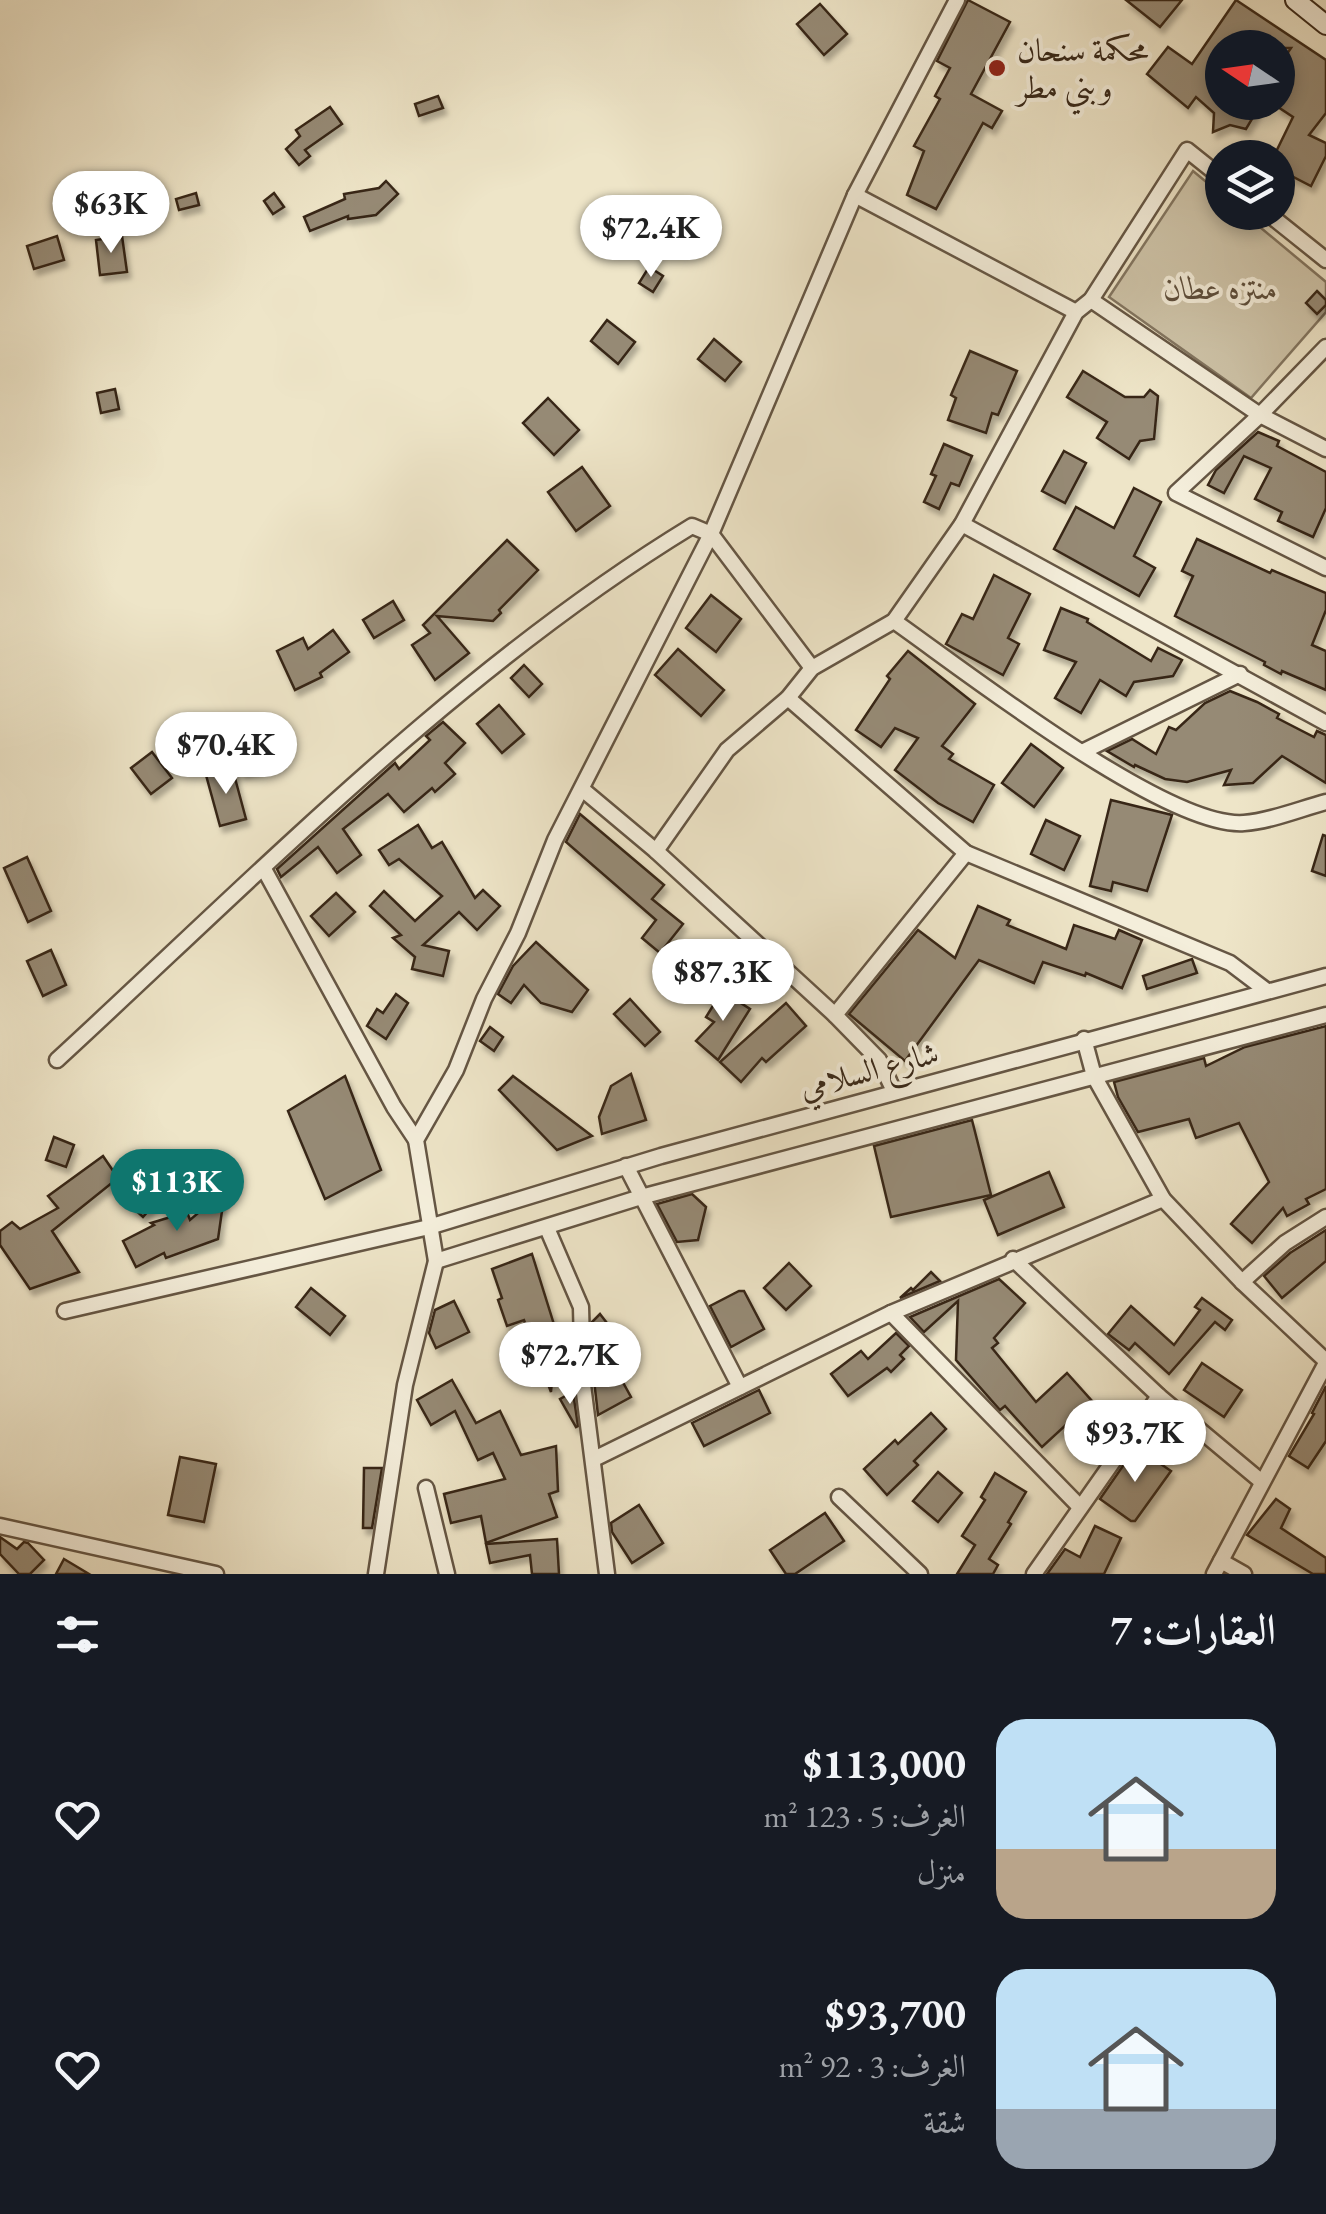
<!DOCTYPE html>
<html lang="ar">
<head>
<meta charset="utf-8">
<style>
	body { margin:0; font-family:"EB Garamond",Amiri,serif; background:#242831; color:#f1f3f6; direction:rtl; height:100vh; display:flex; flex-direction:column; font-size:38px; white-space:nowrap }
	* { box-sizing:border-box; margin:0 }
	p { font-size:32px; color:#9ea1a6 }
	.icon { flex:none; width:55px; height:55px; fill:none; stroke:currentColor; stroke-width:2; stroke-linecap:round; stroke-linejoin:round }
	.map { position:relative; height:1574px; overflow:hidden; direction:ltr }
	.details { display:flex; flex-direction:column; background:#171b24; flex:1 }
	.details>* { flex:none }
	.needle { width:65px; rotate:283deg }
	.fabs { position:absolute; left:1205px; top:30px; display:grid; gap:20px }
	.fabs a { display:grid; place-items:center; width:90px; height:90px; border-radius:50%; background:#171b24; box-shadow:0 5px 15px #0003; font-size:50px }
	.price { position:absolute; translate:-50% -85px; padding:0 22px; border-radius:35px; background:#fff; color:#222; font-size:32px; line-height:65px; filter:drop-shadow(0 2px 5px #0008) }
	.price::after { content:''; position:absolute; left:50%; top:60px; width:30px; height:22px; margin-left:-15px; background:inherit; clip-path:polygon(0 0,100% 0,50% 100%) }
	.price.active { background:#0f766e; color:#fff }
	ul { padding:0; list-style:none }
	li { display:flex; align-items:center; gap:30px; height:250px; padding:0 50px }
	li span { display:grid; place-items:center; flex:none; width:280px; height:200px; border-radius:30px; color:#555 }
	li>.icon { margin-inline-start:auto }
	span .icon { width:120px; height:120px; fill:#fffc; stroke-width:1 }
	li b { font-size:42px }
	h2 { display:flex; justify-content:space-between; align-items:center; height:120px; padding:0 50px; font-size:42px }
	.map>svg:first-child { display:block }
</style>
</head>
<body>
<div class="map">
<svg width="1326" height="1574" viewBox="0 0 1326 1574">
	<defs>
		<filter id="shadow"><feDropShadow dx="3.5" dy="6" stdDeviation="2.5" flood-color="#0004"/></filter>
	</defs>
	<rect width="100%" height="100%" fill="#eee5c8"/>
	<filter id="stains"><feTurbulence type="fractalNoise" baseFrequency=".002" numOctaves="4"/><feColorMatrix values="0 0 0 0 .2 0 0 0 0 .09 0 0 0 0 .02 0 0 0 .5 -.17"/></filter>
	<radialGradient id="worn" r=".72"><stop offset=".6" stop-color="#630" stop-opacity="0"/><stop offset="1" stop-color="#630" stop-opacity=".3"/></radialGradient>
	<path fill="#cfc5aa" stroke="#837661" stroke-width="2.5" d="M1193,171L1222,195V212L1243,213L1326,282V312L1251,398L1109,297Z"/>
	<g fill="#968a74" stroke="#372718" stroke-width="2.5" filter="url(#shadow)">
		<path d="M968,0L1010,22L971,94L1002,111L992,128L983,123L936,209L907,195L924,151L914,146L940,99L935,96L950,68L937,61Z"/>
		<path d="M1126,0H1182L1160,27Z"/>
		<path d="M1236,0L1326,60V113L1309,135L1326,143V156L1311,186L1278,169V158H1273L1293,117L1278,107V67L1291,48H1222V102H1262L1246,129L1230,125L1213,132L1214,113L1196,97L1188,108L1147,74L1168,47L1192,64Z"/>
		<path d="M820,4L847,34L824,55L797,24Z"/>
		<path d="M438,96L443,108L419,116L415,104Z"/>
		<path d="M330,107L342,124L305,150L310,156L299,165L286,149L300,136L296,130Z"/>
		<path d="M386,181L398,194L376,215L348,219V216L310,231L304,217L345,199L344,194L379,188Z"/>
		<path d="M196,193L199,205L179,210L176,199Z"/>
		<path d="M274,193L284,207L273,214L264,201Z"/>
		<path d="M57,236L64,260L34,269L27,246Z"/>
		<path d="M122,236L127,272L100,275L96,240Z"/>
		<path d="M649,267L663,276L653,292L639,283Z"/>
		<path d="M1317,291L1326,300V305L1317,314L1306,303Z"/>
		<path d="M607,320L635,342L618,364L591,341Z"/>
		<path d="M714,339L741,362L725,381L698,359Z"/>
		<path d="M970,351L1017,371L998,415L992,413L986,433L948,420L956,398L951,395Z"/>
		<path d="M1083,371L1125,397H1144L1150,390L1158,396L1154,439L1140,441L1129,459L1097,438L1107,422L1067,397Z"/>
		<path d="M115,389L119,409L101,413L97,393Z"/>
		<path d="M548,398L579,430L554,455L523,423Z"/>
		<path d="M1258,432L1279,441L1277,446L1326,472V508L1313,537L1278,521L1282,512L1255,499L1271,468L1244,456L1224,493L1208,485L1216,470Z"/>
		<path d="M944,444L972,456L959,486L951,483L939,509L924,502L936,476L931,474Z"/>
		<path d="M1064,451L1086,463L1065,503L1042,491Z"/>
		<path d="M582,467L610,506L576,531L548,492Z"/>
		<path d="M1134,488L1161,502L1134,556L1155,568L1139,596L1054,549L1076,507L1114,528Z"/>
		<path d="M1197,539L1270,573L1272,570L1326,593V610L1312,645L1326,651V690L1282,671L1281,674L1264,665L1265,662L1175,616L1193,576L1182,571Z"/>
		<path d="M507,540L538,570L499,610L501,613L493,621L437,616L469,653L435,680L412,645L430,633L423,625Z"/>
		<path d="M994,575L1030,594L1008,638L1019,644L1003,675L946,644L962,614L973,619Z"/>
		<path d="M711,595L741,619L716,652L686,628Z"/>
		<path d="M393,601L404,620L374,638L363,620Z"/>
		<path d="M1061,608L1088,619L1087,622L1151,661L1158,648L1182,660L1173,676L1134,682L1126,696L1100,680L1081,713L1055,698L1076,662L1044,650Z"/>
		<path d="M333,630L349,652L320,673L322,677L295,690L277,651L303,638L308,649Z"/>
		<path d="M678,649L724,690L701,716L655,675Z"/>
		<path d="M908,651L975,704L942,746L953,754L949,759L994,785L973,822L938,803L895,770L918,738L895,728L881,747L856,730L890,679L887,676Z"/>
		<path d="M524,665L542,684L529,697L511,678Z"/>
		<path d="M1230,691L1257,702L1279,714L1277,718L1314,737L1317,731L1326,735V783L1282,756L1253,783L1224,785L1231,770L1187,782L1165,779L1135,765L1134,767L1107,751L1132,739L1156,754L1169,727L1176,730L1205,703Z"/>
		<path d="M499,705L524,734L502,753L477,724Z"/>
		<path d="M443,722L465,743L445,763L455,774L435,792L432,788L404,812L388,794L343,829L361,855L337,873L318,847L281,877L277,869L395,763L399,769L430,740L426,736Z"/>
		<path d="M1031,744L1063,768L1034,807L1002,783Z"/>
		<path d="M276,745L280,762L242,772L238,756Z"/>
		<path d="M152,752L172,778L151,794L131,768Z"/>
		<path d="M232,767L246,819L220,826L206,775Z"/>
		<path d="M1111,800L1172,815L1147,891L1113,882L1111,891L1090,886Z"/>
		<path d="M580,814L664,885L652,899L683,924L660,953L642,938L656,920L566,842Z"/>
		<path d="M1046,820L1080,836L1064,870L1031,854Z"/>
		<path d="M418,825L432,848L442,842L475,898L483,890L500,906L477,930L459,912L423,945L449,951L443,976L412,969L415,957L393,938L401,935L370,906L384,891L415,921L442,896L399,859L389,865L379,850Z"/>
		<path d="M1323,835L1326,836V876L1312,871Z"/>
		<path d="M27,857L51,911L28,922L4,868Z"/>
		<path d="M336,893L355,912L329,936L311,916Z"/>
		<path d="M978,906L1010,920L1007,925L1066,949L1074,925L1115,939L1119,930L1142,940L1122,988L1086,973L1085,976L1043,962L1034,983L979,960L905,1061L849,1014L918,930L955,958Z"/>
		<path d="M536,942L588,990L572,1012L541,1003L524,985L511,1003L498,994L513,966Z"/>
		<path d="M51,950L66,985L43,996L27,961Z"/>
		<path d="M1192,959L1197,973L1147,989L1143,976Z"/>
		<path d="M722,991L750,1009L718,1060L696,1041L714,1022L706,1017Z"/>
		<path d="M396,994L408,1003L386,1039L367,1026L377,1009L383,1013Z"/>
		<path d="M630,999L660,1032L645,1046L614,1014Z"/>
		<path d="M786,1003L806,1026L766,1062L762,1058L741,1082L720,1062Z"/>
		<path d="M1326,1026V1189L1306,1199L1309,1204L1287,1216L1283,1208L1252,1243L1231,1224L1269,1182L1239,1123L1196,1138L1189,1119L1138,1132L1118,1097L1114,1082L1204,1058L1206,1066L1245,1047Z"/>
		<path d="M490,1027L503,1037L494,1051L480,1041Z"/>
		<path d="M631,1074L646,1120L602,1134L599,1117L611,1086Z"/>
		<path d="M345,1076L381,1170L325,1199L288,1111Z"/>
		<path d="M513,1076L592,1136L557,1150L499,1090Z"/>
		<path d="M972,1120L991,1195L891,1217L874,1146Z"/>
		<path d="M54,1137L74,1145L66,1167L46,1160Z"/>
		<path d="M103,1156L118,1178L52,1231L79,1272L30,1289L0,1245V1231L12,1222L20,1229L58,1208L48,1196Z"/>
		<path d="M141,1163L167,1169L177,1178L143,1217L132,1207L136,1203L123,1180Z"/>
		<path d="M1049,1172L1064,1207L998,1235L984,1200Z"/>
		<path d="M225,1190L218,1239L166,1258L164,1253L136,1267L123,1241L154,1225L151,1223L187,1212L190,1220Z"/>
		<path d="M692,1194L706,1207L698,1240L677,1242L657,1204Z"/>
		<path d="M1326,1230V1261L1282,1298L1264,1276L1290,1253Z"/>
		<path d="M532,1254L562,1350L571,1341L572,1362L553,1370L551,1392L524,1320L507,1326L498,1300L502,1298L492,1269Z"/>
		<path d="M789,1263L811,1286L786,1310L764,1288Z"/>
		<path d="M931,1272L940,1281L900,1298L911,1288L913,1290Z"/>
		<path d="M999,1279L1025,1303L994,1338L998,1343L992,1348L1036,1402L1067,1373L1092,1401L1042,1447L1005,1406L1000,1410L956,1360L958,1301L924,1332L910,1317Z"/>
		<path d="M311,1288L345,1316L330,1335L296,1307Z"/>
		<path d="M739,1291H744L764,1329L731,1347L710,1306Z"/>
		<path d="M1202,1298L1232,1320L1225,1330L1215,1322L1169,1374L1135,1343L1129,1350L1108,1334L1131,1306L1174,1345L1200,1310L1195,1307Z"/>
		<path d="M454,1301L469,1332L436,1348L429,1333L435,1310Z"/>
		<path d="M600,1314L617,1336L593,1354L592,1322Z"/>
		<path d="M896,1333L909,1346L900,1355L904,1359L891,1372L887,1368L848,1396L831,1374L861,1351L868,1359Z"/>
		<path d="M1202,1363L1242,1390L1224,1417L1184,1390Z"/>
		<path d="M615,1368L631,1397L598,1415L594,1380Z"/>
		<path d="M452,1380L476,1423L500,1411L521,1455L556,1446L558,1491L549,1494L557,1517L486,1543L481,1516L451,1523L444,1494L505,1479L493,1453L478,1460L455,1411L431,1425L417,1400Z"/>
		<path d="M1326,1386V1441L1308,1468L1289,1456L1314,1414L1312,1413Z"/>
		<path d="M759,1390L770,1413L704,1446L692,1423Z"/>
		<path d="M573,1392L578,1426L576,1427L560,1399Z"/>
		<path d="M931,1413L946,1429L914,1461L918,1465L887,1495L864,1469L895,1440L898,1444Z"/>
		<path d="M1136,1447L1171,1471L1135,1521H1131L1100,1499Z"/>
		<path d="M180,1457L216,1464L204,1522L168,1515Z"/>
		<path d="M364,1468H382L372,1528H363Z"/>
		<path d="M938,1472L962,1493L938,1522L913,1501Z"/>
		<path d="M995,1473L1026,1492L1008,1522L1011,1524L989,1559L998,1565L993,1574H957L975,1545L962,1536L985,1500L981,1497Z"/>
		<path d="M1276,1499L1290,1509L1281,1528L1326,1558V1574H1313L1247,1535Z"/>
		<path d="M639,1505L663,1543L632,1563L612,1532L611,1523Z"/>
		<path d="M825,1513L844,1541L795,1574H786L770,1550Z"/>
		<path d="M1095,1526L1121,1538L1104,1574H1047L1065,1549L1080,1557Z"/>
		<path d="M0,1537L17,1549L24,1542L28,1543L44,1560L30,1574H19L0,1554Z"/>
		<path d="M557,1539L559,1574H532L530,1555L490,1563L486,1544Z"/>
		<path d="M64,1559L89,1574H56Z"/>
	</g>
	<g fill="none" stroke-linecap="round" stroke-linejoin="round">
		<g stroke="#655644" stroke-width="19">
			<g id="minor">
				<path d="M855,195L1076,312"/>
				<path d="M1266,212L1326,260"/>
				<path d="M1091,300L1260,415L1326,449"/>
				<path d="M1326,347L1260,415L1176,493L1326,568"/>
				<path d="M962,524L1326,723"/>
				<path d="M894,621C964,670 1167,829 1244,823C1271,821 1300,809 1326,802"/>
				<path d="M788,698L966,853L1230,963L1267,991"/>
				<path d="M1082,752L1240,674"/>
				<path d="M582,789L656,851L835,1015L879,1060L894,1091"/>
				<path d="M656,851L727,750L788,698L812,668L894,621L962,524L1076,312L1091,300L1187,150L1222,178"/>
				<path d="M264,869L394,1107L416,1140"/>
				<path d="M835,1015L966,853"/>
				<path d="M1084,1039L1094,1076L1163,1199L1242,1282L1326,1361"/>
				<path d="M57,1060C257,876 459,668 692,526L711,534L812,668"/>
				<path d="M626,1166L740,1387"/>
				<path d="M547,1228L581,1307L583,1385L607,1574"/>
				<path d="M1013,1259L1159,1396L1262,1482"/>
				<path d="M436,1261L641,1197L1326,1015"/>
				<path d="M1242,1282L1285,1243L1326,1217"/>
				<path d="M65,1311L429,1227L661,1156L1326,976"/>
				<path d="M891,1313L1080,1507"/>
				<path d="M594,1459L891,1313L1163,1199"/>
				<path d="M426,1488L447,1574"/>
				<path d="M839,1497L920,1574"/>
				<path d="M0,1526L216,1574"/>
				<path d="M1221,1561L1244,1574"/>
				<path d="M376,1574L405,1385L436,1261L416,1140L456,1070L484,999L518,933L555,840L711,534L855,195L957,0"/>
				<path d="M1034,1574L1159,1396"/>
				<path d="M1214,1574L1326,1363"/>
			</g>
		</g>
		<g stroke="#372718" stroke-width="22">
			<path id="secondary" d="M1295,0L1326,25"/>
		</g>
		<use href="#minor" stroke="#f4eedb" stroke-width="14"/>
		<use href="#secondary" stroke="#f4eedb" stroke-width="18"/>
	</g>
	<circle fill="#8f2418" stroke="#f4eedb" stroke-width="4" cx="997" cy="68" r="10"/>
	<g text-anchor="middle" stroke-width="8" stroke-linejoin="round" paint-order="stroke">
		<g font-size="32" fill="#372718" stroke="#f4eedb" text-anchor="start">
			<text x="1017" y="61">محكمة سنحان<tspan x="1017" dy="37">وبني مطر</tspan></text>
		</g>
		<g font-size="32" font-style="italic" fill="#5d4e3c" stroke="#f4eedb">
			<text x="1221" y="299">منتزه عطان</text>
		</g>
		<g font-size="32" fill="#372718" stroke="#f4eedb">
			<text transform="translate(869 1070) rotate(-15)" y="11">شارع السلامي</text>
		</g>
	</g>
	<rect width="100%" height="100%" filter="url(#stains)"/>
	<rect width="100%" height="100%" fill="url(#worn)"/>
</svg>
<div class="fabs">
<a><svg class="needle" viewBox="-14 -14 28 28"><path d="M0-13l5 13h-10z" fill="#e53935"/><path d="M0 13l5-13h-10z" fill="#9ea1a6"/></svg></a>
<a><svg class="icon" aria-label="layers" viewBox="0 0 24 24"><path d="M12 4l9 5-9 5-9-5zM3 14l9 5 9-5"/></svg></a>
</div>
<b class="price" style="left:111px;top:256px">$63K</b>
<b class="price" style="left:651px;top:280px">$72.4K</b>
<b class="price" style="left:226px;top:797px">$70.4K</b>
<b class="price" style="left:723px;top:1024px">$87.3K</b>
<b class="price active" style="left:177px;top:1234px">$113K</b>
<b class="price" style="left:570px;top:1407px">$72.7K</b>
<b class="price" style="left:1135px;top:1485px">$93.7K</b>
</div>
<section class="details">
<h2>العقارات: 7<svg class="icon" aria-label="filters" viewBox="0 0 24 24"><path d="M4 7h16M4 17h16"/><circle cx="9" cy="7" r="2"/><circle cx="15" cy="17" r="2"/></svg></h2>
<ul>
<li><span style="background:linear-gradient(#bfe0f5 65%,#b9a48a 0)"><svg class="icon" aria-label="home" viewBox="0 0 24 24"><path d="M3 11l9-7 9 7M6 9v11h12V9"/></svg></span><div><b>$113,000</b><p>الغرف: 5 · 123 m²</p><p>منزل</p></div><svg class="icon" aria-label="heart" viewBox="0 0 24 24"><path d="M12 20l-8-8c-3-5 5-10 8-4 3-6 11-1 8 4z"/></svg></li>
<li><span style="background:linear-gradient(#bfe0f5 70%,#9aa5b1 0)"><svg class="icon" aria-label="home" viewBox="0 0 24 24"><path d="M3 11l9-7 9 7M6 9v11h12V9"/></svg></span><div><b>$93,700</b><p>الغرف: 3 · 92 m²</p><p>شقة</p></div><svg class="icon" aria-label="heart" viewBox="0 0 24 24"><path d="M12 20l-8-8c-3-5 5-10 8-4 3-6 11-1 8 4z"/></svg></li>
</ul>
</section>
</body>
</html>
